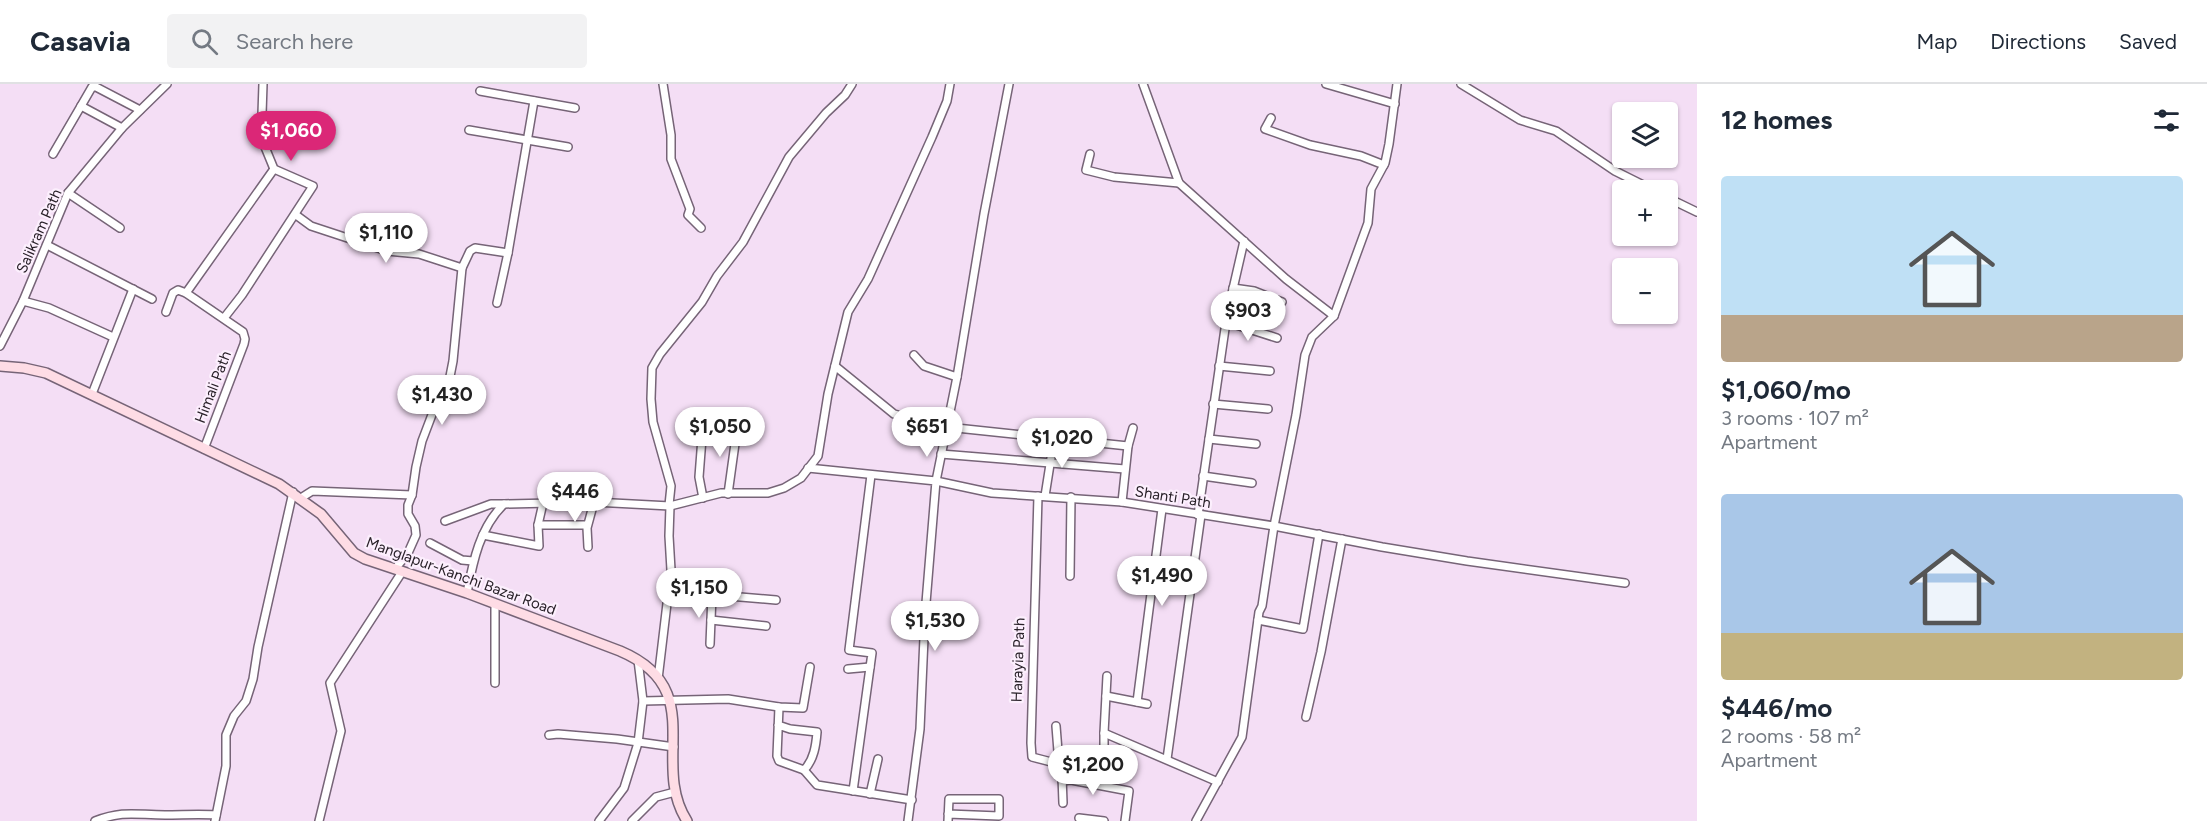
<!DOCTYPE html>
<html lang="en">
<head>
<meta charset="utf-8">
<style>
	body { margin:0; font-family:Figtree,sans-serif; background:#f2f2f3; color:#1f2937; height:100vh; display:flex; flex-direction:column; font-size:22px; white-space:nowrap }
	* { box-sizing:border-box; margin:0 }
	p { font-size:20px; color:#747a83 }
	.icon { flex:none; width:33px; height:33px; fill:none; stroke:currentColor; stroke-width:2; stroke-linecap:round; stroke-linejoin:round }
	.map { position:relative; flex:1; overflow:hidden }
	.side { display:flex; flex-direction:column; background:#fff; width:510px }
	.side>* { flex:none }
	.tools { position:absolute; left:1612px; top:18px; display:grid; gap:12px }
	.tools a { display:grid; place-items:center; width:66px; height:66px; border-radius:6px; background:#fff; box-shadow:0 2px 4px #0004; font-size:30px }
	.price { position:absolute; translate:-50% -51px; padding:0 14px; border-radius:21px; background:#fff; color:#222; font-size:20px; line-height:39px; filter:drop-shadow(0 2px 3px #0008) }
	.price::after { content:''; position:absolute; left:50%; top:36px; width:18px; height:14px; margin-left:-9px; background:inherit; clip-path:polygon(0 0,100% 0,50% 100%) }
	.price.on { background:#db2777; color:#fff }
	ul { padding:0; list-style:none }
	li { display:grid; align-content:center; gap:12px; height:318px; padding:0 24px }
	li span { display:grid; place-items:center; height:186px; border-radius:6px; color:#555 }
	li>.icon { margin-inline-start:auto }
	span .icon { width:108px; height:108px; fill:#fffc; stroke-width:1 }
	li b { font-size:26px }
	h2 { display:flex; justify-content:space-between; align-items:center; height:72px; padding:0 24px; font-size:26px }
	header { display:flex; align-items:center; gap:36px; box-sizing:border-box; height:84px; padding:0 30px; background:#fff; border-bottom:2px solid #e0e1e3 }
	header strong { font-size:28px }
	nav { display:flex; gap:33px; margin-inline-start:auto; font-size:21px }
	.search { width:420px; height:54px; background:#f2f2f3; display:flex; align-items:center; gap:15px; box-sizing:border-box; padding:0 21px; border-radius:6px; color:#747a83; font-size:22px }
	main { display:flex; flex:1; min-height:0 }
	.map>svg:first-child { display:block }
</style>
</head>
<body>
<header>
<strong>Casavia</strong>
<div class="search"><svg class="icon" aria-label="search" viewBox="0 0 24 24"><circle cx="10" cy="10" r="6"/><path d="M15 15l6 6"/></svg>Search here</div>
<nav><a>Map</a><a>Directions</a><a>Saved</a></nav>
</header>
<main>
<div class="map">
<svg width="1697" height="737" viewBox="0 0 1697 737">
	<rect width="100%" height="100%" fill="#f4def5"/>
	<g fill="none" stroke-linecap="round" stroke-linejoin="round">
		<g stroke="#766477" stroke-width="10">
			<g id="street">
				<path d="M663,0L671,51V75L690,125L688,131L701,144"/>
				<path d="M1009,0L984,130L957,293L936,397L992,409L1122,418L1274,442L1382,463L1467,477L1625,499"/>
				<path d="M1143,0L1179,99L1286,195L1334,232"/>
				<path d="M1326,0L1395,20"/>
				<path d="M1461,0L1520,36L1556,47L1615,87L1653,106"/>
				<path d="M480,7L575,24"/>
				<path d="M1271,34L1265,45L1310,61L1361,72L1384,81"/>
				<path d="M122,44L81,22L92,3H96L140,26"/>
				<path d="M469,46L568,63"/>
				<path d="M53,70L81,22"/>
				<path d="M1090,70L1086,86L1114,93L1179,99"/>
				<path d="M68,109L120,144"/>
				<path d="M1668,114L1697,128"/>
				<path d="M296,131L311,142L387,167L419,170L462,184L470,167L475,164L508,169"/>
				<path d="M47,161L152,215"/>
				<path d="M1233,204L1254,207L1282,218"/>
				<path d="M186,209L274,85"/>
				<path d="M23,217L49,224L113,253"/>
				<path d="M497,219L508,169L534,17"/>
				<path d="M166,228L173,209L178,206L186,209L243,248L245,255L244,260L204,365"/>
				<path d="M224,234L242,211L313,102L274,85L265,63L262,30L263,0"/>
				<path d="M1227,238L1277,254"/>
				<path d="M0,262L23,217L68,109L122,44L167,0"/>
				<path d="M914,271L924,282L957,293"/>
				<path d="M835,282L894,330L947,343L1128,362"/>
				<path d="M1219,282L1270,287"/>
				<path d="M92,310L133,205"/>
				<path d="M1213,320L1268,325"/>
				<path d="M700,343L702,354L699,393L703,414"/>
				<path d="M1209,355L1256,360"/>
				<path d="M941,370L1125,385"/>
				<path d="M808,384L936,397L925,531L920,645L908,737"/>
				<path d="M1203,392L1252,399"/>
				<path d="M728,410L738,338"/>
				<path d="M1038,412L1031,659L1032,673L1059,680L1062,692L1063,719"/>
				<path d="M1045,412L1054,355"/>
				<path d="M301,414L312,407L412,411"/>
				<path d="M1122,418L1128,362L1133,344"/>
				<path d="M669,421L671,402L653,338L651,315L652,284L660,270L702,218L717,192L743,158L789,73L826,29L845,11L852,0"/>
				<path d="M1198,431L1227,231L1244,157"/>
				<path d="M445,437L491,420H504"/>
				<path d="M538,441H587"/>
				<path d="M483,451L539,462L538,441L543,419"/>
				<path d="M430,459L462,476L473,477"/>
				<path d="M588,463L587,444L594,418"/>
				<path d="M395,485L408,469L416,451L415,442L408,430V421L412,411L416,383L422,357L433,328L445,318L453,277L462,184"/>
				<path d="M1070,492L1071,413"/>
				<path d="M669,507L776,516"/>
				<path d="M467,509C473,477 480,443 504,420L594,418L670,422L721,409H768L784,404L801,394L818,372L828,310L848,228L868,195L932,53L947,17L950,0"/>
				<path d="M711,536L766,542"/>
				<path d="M1258,536L1303,545L1319,450"/>
				<path d="M710,560L712,511"/>
				<path d="M848,585L870,583"/>
				<path d="M658,595L671,486L669,452L670,422"/>
				<path d="M495,599V520"/>
				<path d="M1106,612L1147,620"/>
				<path d="M643,617L728,615L779,623L803,624L810,583"/>
				<path d="M1137,618L1162,425"/>
				<path d="M1306,633L1321,568L1342,455"/>
				<path d="M778,641L790,645L817,648C816,661 814,676 804,686L779,677L777,672L779,623"/>
				<path d="M1056,642L1059,680"/>
				<path d="M1104,649L1218,698"/>
				<path d="M549,651L558,650L617,655L674,663"/>
				<path d="M1167,675L1201,431"/>
				<path d="M804,686L817,701L912,716"/>
				<path d="M1062,697L1071,696L1129,707L1125,737"/>
				<path d="M1104,701V649L1107,592"/>
				<path d="M853,707L872,569L849,566L871,391"/>
				<path d="M870,710L878,675"/>
				<path d="M1079,734L1104,737"/>
				<path d="M95,737C124,726 136,731 165,731C182,731 199,730 216,731"/>
				<path d="M215,737L226,682V651L234,632L246,617L253,595L258,563L293,408"/>
				<path d="M319,737L341,647L330,599L402,488"/>
				<path d="M599,737L624,704L638,659L643,617L638,576"/>
				<path d="M632,737L656,713L675,708"/>
				<path d="M948,737L949,715H999V732L948,730"/>
				<path d="M1196,737L1242,653L1259,528L1262,522L1274,442L1296,331L1305,271L1312,253L1334,232L1368,139L1371,105L1385,79L1389,60L1397,0"/>
			</g>
		</g>
		<g stroke="#766477" stroke-width="12">
			<path id="secondary" d="M0,282L24,284L46,289L279,400L321,430L354,469L365,475L467,509L620,567C710,605 649,678 687,737"/>
		</g>
		<use href="#street" stroke="#fff" stroke-width="7"/>
		<use href="#secondary" stroke="#fedce5" stroke-width="9"/>
	</g>
	<g text-anchor="middle" stroke-width="4.5" stroke-linejoin="round" paint-order="stroke">
		<g font-size="15" fill="#282028" stroke="#fceffd">
			<text transform="translate(39 147) rotate(-66)" y="5">Salikram Path</text>
			<text transform="translate(213 303) rotate(-69)" y="5">Himali Path</text>
			<text transform="translate(1173 413) rotate(9)" y="5">Shanti Path</text>
			<text transform="translate(461 492) rotate(20)" y="5">Manglapur-Kanchi Bazar Road</text>
			<text transform="translate(1018 576) rotate(-88)" y="5">Harayia Path</text>
		</g>
	</g>
</svg>
<div class="tools">
<a><svg class="icon" aria-label="layers" viewBox="0 0 24 24"><path d="M12 4l9 5-9 5-9-5zM3 14l9 5 9-5"/></svg></a>
<a>+</a>
<a>−</a>
</div>
<b class="price on" style="left:291px;top:78px">$1,060</b>
<b class="price" style="left:386px;top:180px">$1,110</b>
<b class="price" style="left:1248px;top:258px">$903</b>
<b class="price" style="left:442px;top:342px">$1,430</b>
<b class="price" style="left:720px;top:374px">$1,050</b>
<b class="price" style="left:927px;top:374px">$651</b>
<b class="price" style="left:1062px;top:385px">$1,020</b>
<b class="price" style="left:575px;top:439px">$446</b>
<b class="price" style="left:1162px;top:523px">$1,490</b>
<b class="price" style="left:699px;top:535px">$1,150</b>
<b class="price" style="left:935px;top:568px">$1,530</b>
<b class="price" style="left:1093px;top:712px">$1,200</b>
</div>
<section class="side">
<h2>12 homes<svg class="icon" aria-label="filters" viewBox="0 0 24 24"><path d="M4 7h16M4 17h16"/><circle cx="9" cy="7" r="2"/><circle cx="15" cy="17" r="2"/></svg></h2>
<ul>
<li><span style="background:linear-gradient(#bfe0f5 75%,#b9a48a 0)"><svg class="icon" aria-label="home" viewBox="0 0 24 24"><path d="M3 11l9-7 9 7M6 9v11h12V9"/></svg></span><div><b>$1,060/mo</b><p>3 rooms · 107 m²</p><p>Apartment</p></div></li>
<li><span style="background:linear-gradient(#a9c7e8 75%,#c2b280 0)"><svg class="icon" aria-label="home" viewBox="0 0 24 24"><path d="M3 11l9-7 9 7M6 9v11h12V9"/></svg></span><div><b>$446/mo</b><p>2 rooms · 58 m²</p><p>Apartment</p></div></li>
</ul>
</section>
</main>
</body>
</html>
